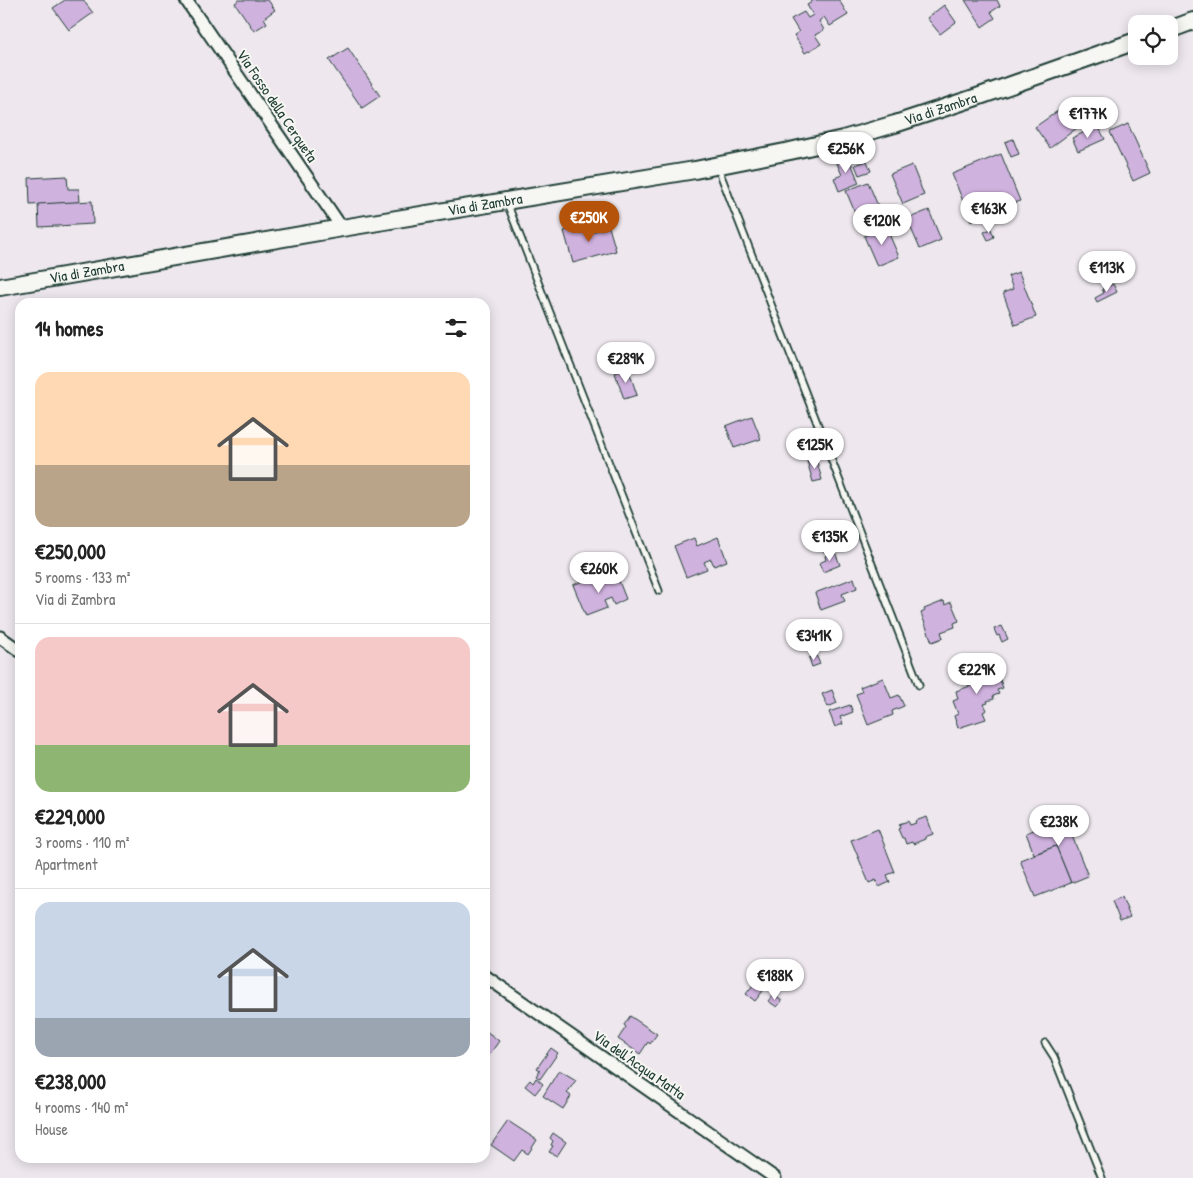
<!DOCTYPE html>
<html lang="en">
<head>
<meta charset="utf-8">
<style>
	body { margin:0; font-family:"Patrick Hand",sans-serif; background:#f6f6f6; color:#222; height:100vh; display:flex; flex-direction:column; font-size:19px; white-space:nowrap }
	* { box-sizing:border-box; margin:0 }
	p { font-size:16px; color:#767676 }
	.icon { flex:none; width:28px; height:28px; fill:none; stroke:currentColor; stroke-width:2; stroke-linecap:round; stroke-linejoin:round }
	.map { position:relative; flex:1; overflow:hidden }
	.details { position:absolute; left:15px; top:298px; width:475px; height:865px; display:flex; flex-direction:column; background:#fff; border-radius:15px; box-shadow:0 2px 12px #0003 }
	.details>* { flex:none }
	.fabs { position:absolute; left:1128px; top:15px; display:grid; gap:10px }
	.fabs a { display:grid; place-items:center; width:50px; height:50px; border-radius:10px; background:#fff; box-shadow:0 2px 12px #0003; font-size:25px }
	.price { position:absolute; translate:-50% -42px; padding:0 11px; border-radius:18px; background:#fff; color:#222; font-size:16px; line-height:32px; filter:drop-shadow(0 1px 2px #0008) }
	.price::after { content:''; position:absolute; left:50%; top:30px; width:15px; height:11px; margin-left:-8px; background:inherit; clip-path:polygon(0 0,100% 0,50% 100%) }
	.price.on { background:#b45309; color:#fff }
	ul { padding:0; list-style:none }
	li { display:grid; align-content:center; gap:10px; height:265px; padding:0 20px }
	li+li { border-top:1px solid #e0e0e0 }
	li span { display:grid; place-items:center; height:155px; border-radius:15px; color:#555 }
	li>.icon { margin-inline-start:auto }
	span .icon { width:90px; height:90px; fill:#fffc; stroke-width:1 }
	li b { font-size:21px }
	h2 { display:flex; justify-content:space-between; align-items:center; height:60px; padding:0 20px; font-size:21px }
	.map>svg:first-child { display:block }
</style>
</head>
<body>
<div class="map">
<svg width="1193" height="1178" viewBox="0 0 1193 1178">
	<rect width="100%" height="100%" fill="#eee8ee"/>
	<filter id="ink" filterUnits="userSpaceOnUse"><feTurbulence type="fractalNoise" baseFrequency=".02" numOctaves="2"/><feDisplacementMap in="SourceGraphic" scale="10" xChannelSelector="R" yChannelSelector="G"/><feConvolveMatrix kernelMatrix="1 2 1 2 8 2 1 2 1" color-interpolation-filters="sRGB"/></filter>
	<g filter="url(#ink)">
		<g fill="#d0b2df" stroke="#1f3d34">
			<path d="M65,0H83L93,13L69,30L53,8Z"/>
			<path d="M239,0H268L275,10L264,18L267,23L254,31L235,3Z"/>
			<path d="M811,0H839L848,15L830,26L824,17L819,21L824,30L815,35L821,44L805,53L794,35L799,32L791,19L804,12L808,18L813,15L807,5L812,2Z"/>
			<path d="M965,0H997L1000,6L991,12L995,18L982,27Z"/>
			<path d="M944,5L956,22L940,34L927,18Z"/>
			<path d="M348,48L380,96L362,108L329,60Z"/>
			<path d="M1062,108L1077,128L1050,148L1035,127Z"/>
			<path d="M1128,124L1150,173L1133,181L1110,132Z"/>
			<path d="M1098,126L1105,139L1078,151L1072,138Z"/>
			<path d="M1013,139L1019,154L1011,157L1005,142Z"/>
			<path d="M1001,154L1020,201L971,221L952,174Z"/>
			<path d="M848,155L859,183L839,191L834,178L842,175L836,161Z"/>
			<path d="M867,161L871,171L859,175L855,165Z"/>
			<path d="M912,165L924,195L903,204L890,174Z"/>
			<path d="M67,176L68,189H79L80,202L30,205L29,178Z"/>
			<path d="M868,182L881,213L859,222L846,191Z"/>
			<path d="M92,201L93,224L39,227L38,204Z"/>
			<path d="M582,205L586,218L577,221L572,208Z"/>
			<path d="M929,210L941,240L920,249L907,219Z"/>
			<path d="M585,225L588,233L609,227L616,251L573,263L564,231Z"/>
			<path d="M886,227L899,257L877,266L864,236Z"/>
			<path d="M991,229L994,237L988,240L984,232Z"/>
			<path d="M1019,272L1036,317L1015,325L1003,293L1013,289L1008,276Z"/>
			<path d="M1113,284L1117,292L1097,302L1095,298L1104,293L1102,289Z"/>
			<path d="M628,368L637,395L624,399L615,373Z"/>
			<path d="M752,416L761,439L734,448L726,426Z"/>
			<path d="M816,458L822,480L813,482L807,461Z"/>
			<path d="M839,525L840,528L825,534L831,548L828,549V551L824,552L816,534Z"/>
			<path d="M718,537L727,561L714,566L711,559L704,562L707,569L686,577L674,546L694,538L697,546Z"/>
			<path d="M835,552L840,565L823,572L819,563L826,560L825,556Z"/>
			<path d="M617,576L626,599L614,605L611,598L604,601L607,608L586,616L573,585L593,577L596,584Z"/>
			<path d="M854,578L857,588L842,594L845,601L821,610L815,593Z"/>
			<path d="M944,601L945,605L951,602L959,621L954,623L955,627L941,632L943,638L932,642L921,613L925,611L924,609Z"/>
			<path d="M1002,626L1008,639L1002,642L999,635L997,636L994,629Z"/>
			<path d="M816,655L820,664L812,667L809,658Z"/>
			<path d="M992,658L1003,688L997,690L999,694L993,696L994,699L987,701L988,703L984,704L987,710L983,712L986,719L958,728L954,716L958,714L953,701L958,699L956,691L973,685L969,674L980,670L978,664Z"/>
			<path d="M883,678L891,698L899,695L904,706L892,711L893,715L868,725L856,694L862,692L860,687Z"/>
			<path d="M832,690L837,703L828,707L822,694Z"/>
			<path d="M850,705L853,712L840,717L843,724L835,727L829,712Z"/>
			<path d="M927,817L933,834L925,837V839L913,844L912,842L906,844L904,838H902L898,829L900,828L899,824L908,821L910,825L916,823L915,821Z"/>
			<path d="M1065,818L1088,876L1071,883L1056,846L1034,854L1026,833Z"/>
			<path d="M878,829L895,872L887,875L890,882L879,887L876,880L869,883L851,840Z"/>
			<path d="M1056,846L1071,883L1035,897L1020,860Z"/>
			<path d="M1122,897L1130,917L1120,921L1112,901Z"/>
			<path d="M757,980L766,987L755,1001L746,994Z"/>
			<path d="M773,995L782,1001L777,1007L768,1001Z"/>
			<path d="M630,1016L657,1034L650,1044L648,1042L640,1054L618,1039L626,1027L624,1025Z"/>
			<path d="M485,1030L499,1041L485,1061Z"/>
			<path d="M551,1048L558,1053L540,1079L536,1076L540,1070L537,1068Z"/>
			<path d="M559,1070L576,1080L567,1093L571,1096L563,1109L543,1096Z"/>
			<path d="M536,1078L543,1084L535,1094L525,1086L530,1080L533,1083Z"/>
			<path d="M508,1121L537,1140L528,1154L522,1150L514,1161L491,1145Z"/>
			<path d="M553,1133L566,1142L557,1156L549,1152L553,1146L551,1145L553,1141L550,1138Z"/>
		</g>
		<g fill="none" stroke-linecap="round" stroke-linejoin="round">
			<g stroke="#1f3d34" stroke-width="9">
				<g id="lane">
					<path d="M718,168L919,685"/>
					<path d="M507,203L659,591"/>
					<path d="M1045,1043L1054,1057L1102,1178"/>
				</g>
			</g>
			<g stroke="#1f3d34" stroke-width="15">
				<g id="street">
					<path d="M186,0L342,228"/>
					<path d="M0,637L20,651"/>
					<path d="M485,976L775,1178"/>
				</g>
			</g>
			<g stroke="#1f3d34" stroke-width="20">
				<g id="secondary">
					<path d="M1169,30L1193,21"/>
					<path id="s1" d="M0,287L342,228L695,170L790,151L843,139L895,124L977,97L1136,41"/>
				</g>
			</g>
			<use href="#lane" stroke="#f6f6f2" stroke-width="5.5"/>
			<use href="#street" stroke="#f6f6f2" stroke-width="11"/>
			<use href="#secondary" stroke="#f6f6f2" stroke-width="16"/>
		</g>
	</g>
	<g text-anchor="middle" stroke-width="4" stroke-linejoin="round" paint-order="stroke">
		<g font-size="15" fill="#1f3d34" stroke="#f6f6f2">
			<text transform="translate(277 106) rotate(56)" y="5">Via Fosso della Cerqueta</text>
			<text dy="5" stroke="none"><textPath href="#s1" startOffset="958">Via di Zambra</textPath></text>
			<text dy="5" stroke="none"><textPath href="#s1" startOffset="492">Via di Zambra</textPath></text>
			<text dy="5" stroke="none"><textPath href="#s1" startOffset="88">Via di Zambra</textPath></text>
			<text transform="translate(639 1065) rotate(35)" y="5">Via dell'Acqua Matta</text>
		</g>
	</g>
</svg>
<div class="fabs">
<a><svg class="icon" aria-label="locate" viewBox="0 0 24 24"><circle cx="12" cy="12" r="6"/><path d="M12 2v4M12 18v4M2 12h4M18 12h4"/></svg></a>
</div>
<b class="price" style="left:1088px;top:139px">€177K</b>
<b class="price" style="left:846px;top:174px">€256K</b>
<b class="price" style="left:989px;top:234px">€163K</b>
<b class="price on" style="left:589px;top:243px">€250K</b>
<b class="price" style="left:882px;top:246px">€120K</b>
<b class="price" style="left:1107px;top:293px">€113K</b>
<b class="price" style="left:626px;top:384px">€289K</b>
<b class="price" style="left:815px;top:470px">€125K</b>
<b class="price" style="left:830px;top:562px">€135K</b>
<b class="price" style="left:599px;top:594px">€260K</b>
<b class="price" style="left:814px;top:661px">€341K</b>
<b class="price" style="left:977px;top:695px">€229K</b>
<b class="price" style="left:1059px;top:847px">€238K</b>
<b class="price" style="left:775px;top:1001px">€188K</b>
<section class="details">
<h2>14 homes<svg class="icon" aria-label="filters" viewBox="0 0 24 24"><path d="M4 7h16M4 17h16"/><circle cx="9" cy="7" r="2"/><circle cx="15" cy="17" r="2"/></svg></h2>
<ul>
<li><span style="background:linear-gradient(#ffd9b3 60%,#b9a48a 0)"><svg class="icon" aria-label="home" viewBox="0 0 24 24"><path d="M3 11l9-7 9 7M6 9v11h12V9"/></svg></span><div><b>€250,000</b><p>5 rooms · 133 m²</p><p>Via di Zambra</p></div></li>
<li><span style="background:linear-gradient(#f6c9c9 70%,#8fb573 0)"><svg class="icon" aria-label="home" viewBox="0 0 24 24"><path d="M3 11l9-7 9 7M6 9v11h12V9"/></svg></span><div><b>€229,000</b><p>3 rooms · 110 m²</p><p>Apartment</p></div></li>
<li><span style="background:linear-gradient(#c9d6e8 75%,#9aa5b1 0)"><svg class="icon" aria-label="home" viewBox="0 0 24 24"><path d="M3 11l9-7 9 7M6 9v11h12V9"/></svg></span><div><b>€238,000</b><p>4 rooms · 140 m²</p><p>House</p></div></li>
</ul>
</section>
</div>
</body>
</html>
